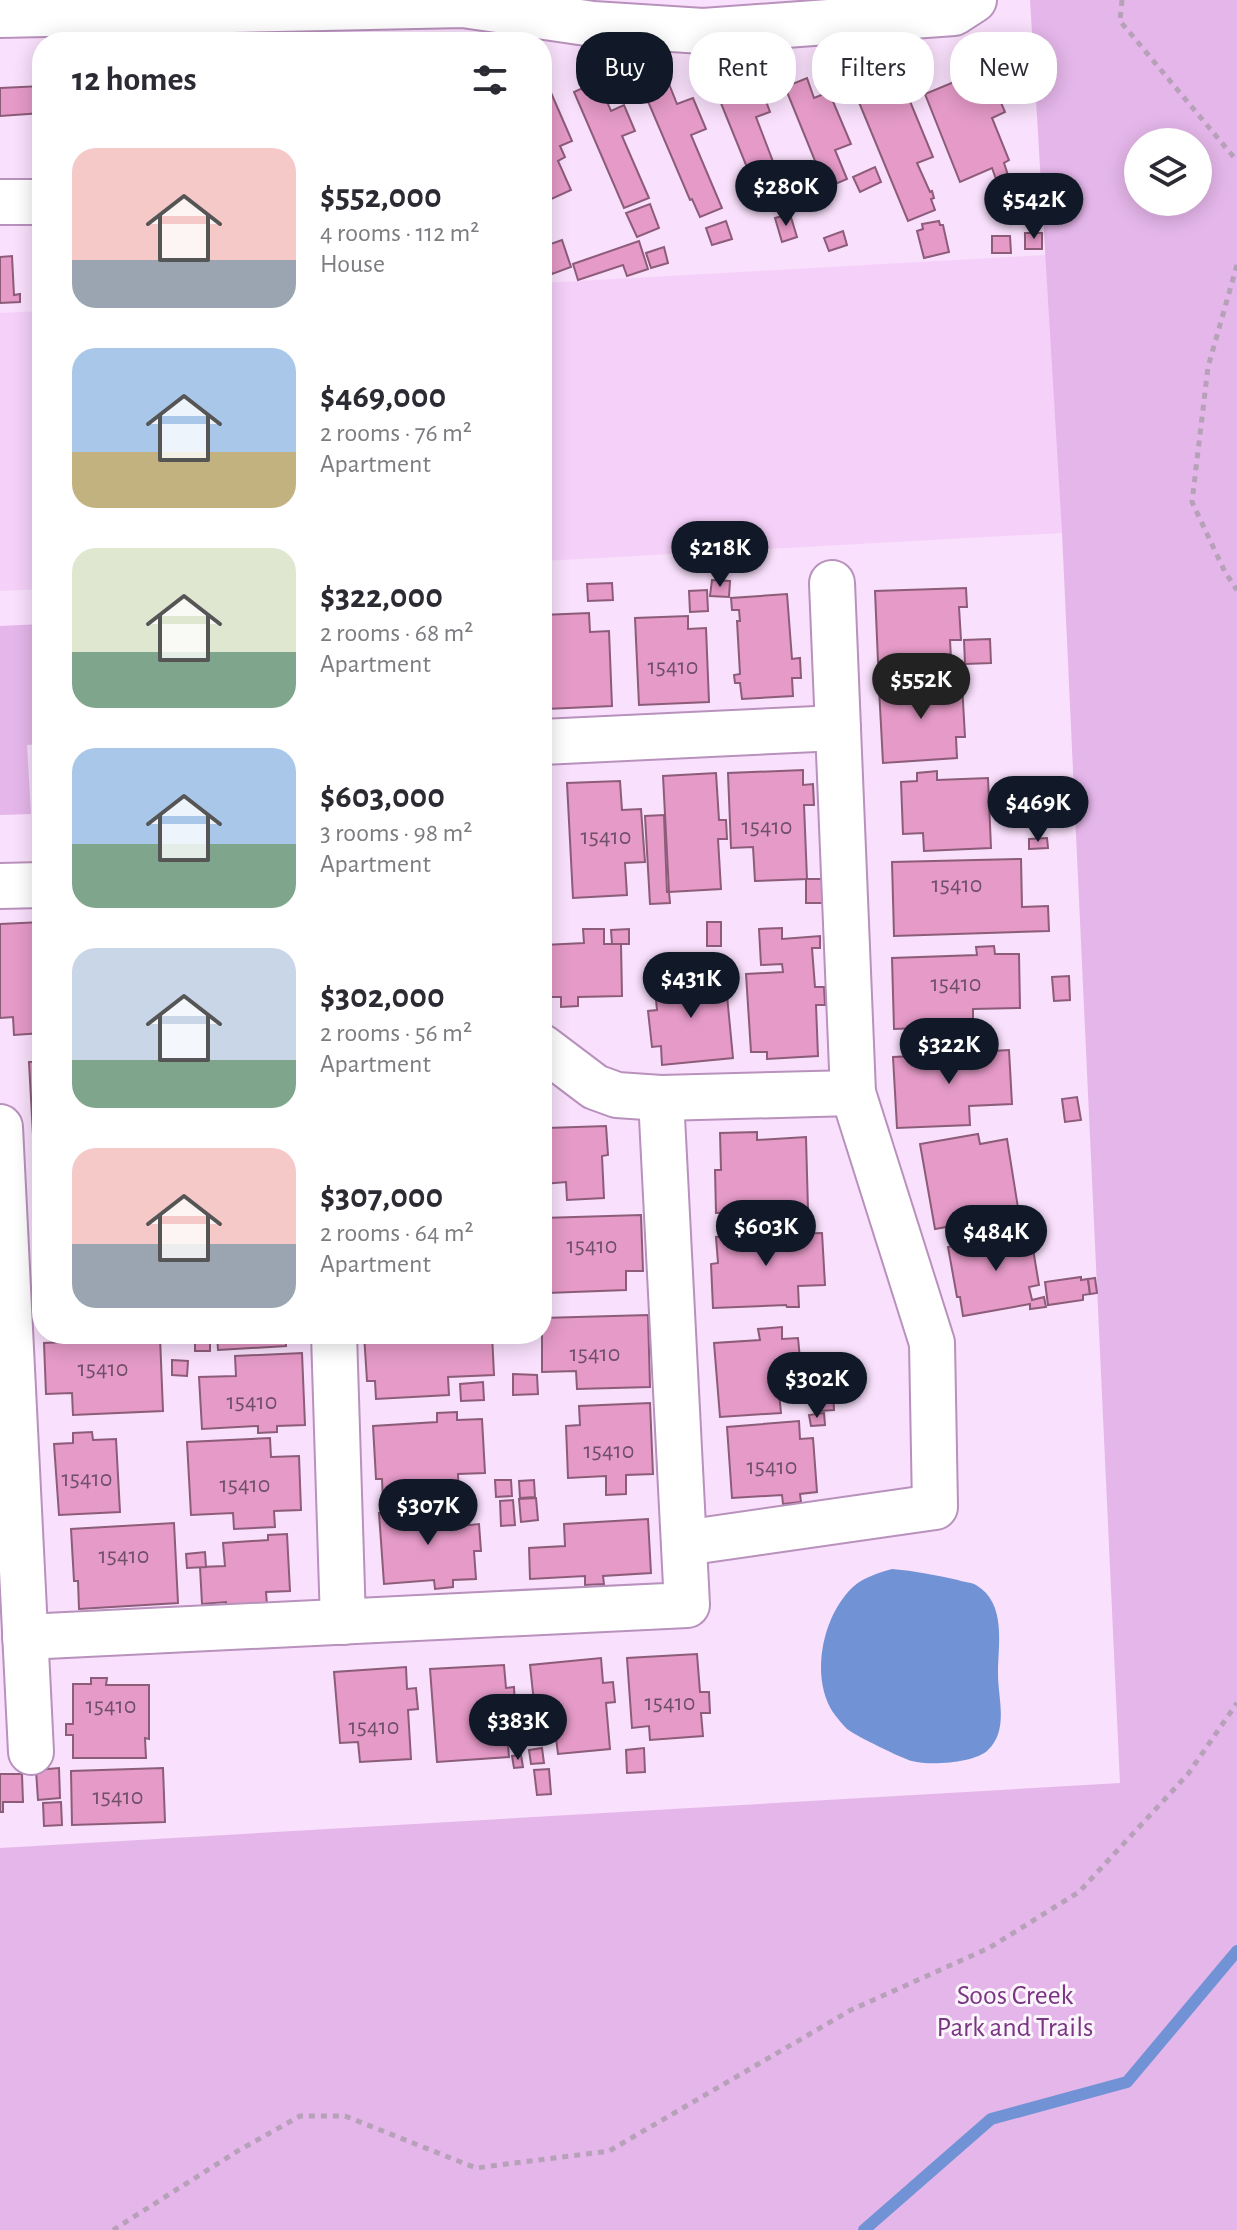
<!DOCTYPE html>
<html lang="en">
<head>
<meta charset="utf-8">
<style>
	body { margin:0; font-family:"Alegreya Sans",sans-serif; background:#f2f2f3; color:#2b2b33; height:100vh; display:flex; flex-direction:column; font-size:30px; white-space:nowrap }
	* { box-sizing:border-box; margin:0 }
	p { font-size:26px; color:#7c7c81 }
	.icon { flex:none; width:44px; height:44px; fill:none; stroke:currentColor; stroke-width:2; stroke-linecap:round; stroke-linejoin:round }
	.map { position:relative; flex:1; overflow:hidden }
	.details { position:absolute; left:32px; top:32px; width:520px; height:1312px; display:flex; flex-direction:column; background:#fff; border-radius:32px; box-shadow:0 4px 20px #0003 }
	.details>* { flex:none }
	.top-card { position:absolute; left:576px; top:32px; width:540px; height:72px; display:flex; gap:16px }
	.buttons { position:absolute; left:1124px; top:128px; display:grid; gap:16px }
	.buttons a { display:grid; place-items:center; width:88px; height:88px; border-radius:50%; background:#fff; box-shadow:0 4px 20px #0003; font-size:40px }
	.price { position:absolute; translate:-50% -68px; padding:0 18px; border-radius:28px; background:#111827; color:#fff; font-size:26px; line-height:52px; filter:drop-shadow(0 2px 4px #0008) }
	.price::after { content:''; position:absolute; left:50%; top:48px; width:24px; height:18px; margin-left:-12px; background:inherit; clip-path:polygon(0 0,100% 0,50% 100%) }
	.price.on { background:#222; color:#fff }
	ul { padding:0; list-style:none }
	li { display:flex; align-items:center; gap:24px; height:200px; padding:0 40px }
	li span { display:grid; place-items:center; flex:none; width:224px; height:160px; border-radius:24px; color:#555 }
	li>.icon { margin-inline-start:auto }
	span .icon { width:96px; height:96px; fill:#fffc; stroke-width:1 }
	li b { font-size:34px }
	h2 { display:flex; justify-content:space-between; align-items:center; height:96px; padding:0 40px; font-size:34px }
	.chip { padding:0 28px; border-radius:32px; background:#fff; box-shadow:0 4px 20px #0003; font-size:28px; line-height:72px }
	.chip.on { background:#111827; color:#fff }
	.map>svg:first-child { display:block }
</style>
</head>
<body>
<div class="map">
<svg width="1237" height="2230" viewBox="0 0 1237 2230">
	<rect width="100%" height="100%" fill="#f9e0fc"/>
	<g fill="#f5d0f9">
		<path d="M1047,255L1062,533L542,561V283Z"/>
		<path d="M42,311V589L0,591V313Z"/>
	</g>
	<g fill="#e5b6ea" fill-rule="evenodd">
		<path d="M1030,0H1237V2230H0V1848L1120,1783L1062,533ZM1138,142H1198V202H1138Z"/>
		<path d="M42,624V744L27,745L31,814L0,815V626Z"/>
	</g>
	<path fill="#7193d5" d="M892,1569C915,1571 936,1575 958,1580C963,1582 971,1582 976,1585C1007,1603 998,1645 998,1674C998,1699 1009,1730 988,1750C975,1763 930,1766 912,1761C903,1759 854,1735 847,1729C843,1725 838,1719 835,1715C809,1679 822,1615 854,1586C865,1577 878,1573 892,1569Z"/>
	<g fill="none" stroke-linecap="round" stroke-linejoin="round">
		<path stroke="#7193d5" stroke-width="12" d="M864,2230L991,2119L1127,2082L1237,1951"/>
	</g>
	<g fill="#e59ac7" stroke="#8c5c79" stroke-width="2">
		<path d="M542,72L572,141L560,146L565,157L558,161L571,190L547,201L542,190Z"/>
		<path d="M880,72L885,84L900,77L933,157L917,163L930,192L932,191L934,198L931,199L935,210L908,221L851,83Z"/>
		<path d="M988,72L1005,112L992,118L1009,160L1004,163L1008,175L996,179L992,168L960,182L925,94L973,74L974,78Z"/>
		<path d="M665,74L677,104L693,98L706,129L691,135L722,208L700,217L692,199L690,200L641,85Z"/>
		<path d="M740,76L743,86L758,80L770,112L756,117L785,193L761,202L714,86Z"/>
		<path d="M807,78L814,98L829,92L851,144L835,150L847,179L826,188L785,87Z"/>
		<path d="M598,81L611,111L624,105L635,131L622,136L649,198L624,208L574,92Z"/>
		<path d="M42,86V113L0,116V88Z"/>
		<path d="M875,167L881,182L860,192L853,177Z"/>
		<rect x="1035" y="180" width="7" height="45"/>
		<path d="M650,204L659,228L637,237L626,213Z"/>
		<path d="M790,214L797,237L782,242L775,218Z"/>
		<path d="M726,221L732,239L712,245L706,228Z"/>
		<path d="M939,221L940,225H943L949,252L924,258L917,231L923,229L922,224Z"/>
		<path d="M843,231L847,245L829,251L824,238Z"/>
		<rect x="1025" y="233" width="17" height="16"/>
		<path d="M992,236H1010L1011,253H992Z"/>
		<path d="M562,240L571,267L552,274L548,262L542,265V247Z"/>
		<path d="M639,241L648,269L627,276L623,265L578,280L573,264Z"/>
		<path d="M40,246H42V294H36L35,272H40Z"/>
		<path d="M664,247L668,263L651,268L646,253Z"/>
		<path d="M12,256L14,295L20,294V302L0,303V257Z"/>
		<path d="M712,580L730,581L729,597L710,596Z"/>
		<path d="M612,583L613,600L588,601L587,584Z"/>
		<path d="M966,588L967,607H959L961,640H950L951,659L878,662L875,591Z"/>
		<path d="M707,590L708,611L690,612L689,591Z"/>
		<path d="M787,594L792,659L800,658L801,678H792L793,696L742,699L740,683H735L734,675L740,674L737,621H740L739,610H732L731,598Z"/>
		<path d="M589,613L590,632L609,631L612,706L546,709L542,615Z"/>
		<path d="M688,616V629L706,628L709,702L639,705L635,618Z"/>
		<path d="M990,639L991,663L965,664L964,640Z"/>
		<path d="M938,676L939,685L962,684L965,737H956L957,758L883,763L879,688L917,686V680H920V677Z"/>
		<path d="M803,770V785L813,784L814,805H804L807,879L755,881L753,847L731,848L728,773Z"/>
		<path d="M937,771V780L988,778L991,848L924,851L923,833L903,834L901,782L917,781V773Z"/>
		<path d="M716,773L719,820H726L727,839H718L721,889L669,892L663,776Z"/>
		<path d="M620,781L622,810L641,809L645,862L625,863L627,895L573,898L567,783Z"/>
		<path d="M664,815L667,892H669L670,903L650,904L645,816Z"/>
		<path d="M1047,838L1048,848L1029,849V839Z"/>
		<path d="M1021,859L1022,907L1048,906L1049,931L894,936L892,862Z"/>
		<rect x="806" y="879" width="17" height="24"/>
		<path d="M42,922V1033L14,1035L13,1017L0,1018V924Z"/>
		<rect x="707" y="922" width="14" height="24"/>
		<path d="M782,928V939L820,936V948H812L815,987H824L825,1005H816L818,1056L767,1059V1052H751L746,974L783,972L782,964L761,965L759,929Z"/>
		<path d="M583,929H604V944H621L622,996L578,997V1006L561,1007V997H546L545,966H542V935H544V945L584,943Z"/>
		<path d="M629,929V944H612L611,930Z"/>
		<path d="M994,946L995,954H1019L1020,1008L973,1009V1026L894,1029L892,958L977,955L976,947Z"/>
		<path d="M707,974L709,988L717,987L716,976L722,975L723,985H726L733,1058L662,1065L661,1046L652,1047L648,1011L657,1010L654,979Z"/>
		<path d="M1069,976L1070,1000L1054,1001L1052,977Z"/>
		<path d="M955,1044V1053L1009,1050L1012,1104L969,1106L970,1125L897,1128L893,1057L936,1055V1045Z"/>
		<path d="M29,1062H42V1135H33Z"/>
		<path d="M1077,1097L1081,1120L1065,1122L1062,1099Z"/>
		<path d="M542,1111H546L547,1128L606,1126L608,1155L602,1156L604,1198L567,1200L566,1182L543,1184L542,1191Z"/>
		<path d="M757,1132V1140L806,1137L808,1210L716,1213L715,1170H721L720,1133Z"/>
		<path d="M978,1134L980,1144L1007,1139L1019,1214L935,1229L920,1144Z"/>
		<path d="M35,1177H42V1226H36Z"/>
		<path d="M641,1215L643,1271H626V1290L547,1293V1272H542V1218Z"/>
		<path d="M783,1224V1234L822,1233L825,1285L798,1286L799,1307H787L786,1305L713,1308L711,1264L718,1263L716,1237L764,1234L763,1225Z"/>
		<path d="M1010,1226L1012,1235L1030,1231L1039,1285L1029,1287L1032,1300L1044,1297L1046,1307L1030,1309V1304L963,1316L960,1297H957L948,1247L992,1239L990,1229Z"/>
		<path d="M1081,1277V1280L1088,1279L1090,1294L1083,1295V1300L1048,1305L1045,1282Z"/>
		<path d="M1095,1278L1097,1293L1090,1294L1088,1279Z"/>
		<path d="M648,1315L650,1387L577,1389L576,1371L542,1372V1318Z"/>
		<path d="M782,1327V1339L798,1338L803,1390L779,1392L781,1413L720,1417L714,1343L760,1340L758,1329Z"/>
		<path d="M84,1334H118V1339L160,1337L163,1411L73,1415L72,1393L46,1394L44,1343L85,1341Z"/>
		<path d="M217,1334H285L286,1346L218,1350Z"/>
		<path d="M364,1334H492L494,1375L448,1377L449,1395L376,1399L375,1381H367Z"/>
		<rect x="195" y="1337" width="15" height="14"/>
		<path d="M302,1353L305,1425L277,1426V1432L258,1433V1426L202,1429L199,1377L236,1376L235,1356Z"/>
		<path d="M172,1360L188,1361L187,1376L172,1375Z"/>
		<path d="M513,1374L537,1375L538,1394L513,1395Z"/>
		<path d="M483,1382L484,1400L461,1401L460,1384Z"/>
		<path d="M833,1391L834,1410L820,1411L819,1392Z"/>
		<path d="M650,1403L653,1474L626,1475V1494L606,1495V1476L568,1478L566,1426L580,1425L579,1406Z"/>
		<path d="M457,1412V1420L482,1419L485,1473L458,1474L459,1497L383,1502L382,1479H376L373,1426L437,1422V1413Z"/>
		<path d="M824,1413L825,1425L811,1426L809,1415Z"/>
		<path d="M799,1421L800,1439L813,1438L817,1492L800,1494L801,1502L783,1504L782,1495L732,1498L727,1427Z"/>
		<path d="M92,1432L93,1440L116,1439L120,1512L59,1515L54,1444L73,1443V1433Z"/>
		<path d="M270,1438L271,1457L299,1456L301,1510L274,1511L275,1527L234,1529L233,1513L191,1515L187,1442Z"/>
		<path d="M495,1480H511L512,1496L496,1497Z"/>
		<path d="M534,1480L535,1497L520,1498L519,1481Z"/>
		<path d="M536,1498L538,1520L521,1522L519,1499Z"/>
		<path d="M513,1500L515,1525L501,1526L500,1501Z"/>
		<path d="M459,1507L460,1526L479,1524L481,1551H474L476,1579L453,1580V1587L435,1589L434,1580L384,1584L379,1513Z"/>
		<path d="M648,1519L651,1573L603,1576L604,1584L585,1585V1576L530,1579L529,1548L565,1546L564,1524Z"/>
		<path d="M174,1523L178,1603L79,1609L78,1581H74L71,1529Z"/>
		<path d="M287,1534L290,1591L266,1592L267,1605L226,1607V1602L202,1604L200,1567L225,1566L223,1543L268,1540V1535Z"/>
		<path d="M205,1552L206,1567L187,1568L186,1554Z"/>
		<path d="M697,1654L700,1692H709L710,1713H701L703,1736L650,1740L649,1726L632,1728L627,1658Z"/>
		<path d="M601,1658L603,1683L613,1682L615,1702L606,1703L610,1749L558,1754L556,1738L538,1740L530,1665Z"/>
		<path d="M504,1665L506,1688L514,1687L515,1707L505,1708L509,1757L437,1762L430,1669Z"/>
		<path d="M406,1667L407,1689L416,1688L418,1709L408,1710L411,1759L360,1762L358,1742L340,1743L334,1672Z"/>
		<path d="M91,1678H107L106,1685H149V1739L145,1738L146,1758H73V1735H66V1724H73V1684H91Z"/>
		<path d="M542,1748L544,1763L531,1764L529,1750Z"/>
		<path d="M644,1748L645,1772L627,1773L626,1750Z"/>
		<path d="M521,1755L523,1767L514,1768L512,1756Z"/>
		<path d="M59,1768L60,1798L38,1800L36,1770Z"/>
		<path d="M163,1768L165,1822L72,1825L71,1771Z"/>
		<path d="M549,1769L551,1794L537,1795L534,1770Z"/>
		<path d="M0,1774H22L23,1802H3V1812H0Z"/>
		<path d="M61,1802L62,1825L44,1826L43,1803Z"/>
	</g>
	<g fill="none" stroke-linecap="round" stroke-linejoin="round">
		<g stroke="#b891bc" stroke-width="48">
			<g id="minor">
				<path d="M0,15L463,5L593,24L703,31L954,13L974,0"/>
				<path d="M0,202H42"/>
				<path d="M542,742L838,728"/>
				<path d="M0,886L42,885"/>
				<path d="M542,1047L595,1087L617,1095L661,1098L853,1093"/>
				<path d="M0,1127L31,1752"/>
				<path d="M334,1334L343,1622"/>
				<path d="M684,1543L935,1507L932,1343L853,1093L832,583"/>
				<path d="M25,1637L687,1605L661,1098"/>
			</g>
		</g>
		<g stroke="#b6a1b9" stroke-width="5" stroke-dasharray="6 6" stroke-linecap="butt">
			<path d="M1122,0L1120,21L1237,161"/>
			<path d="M1237,265L1208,367L1192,502L1225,572L1237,590"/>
			<path d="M113,2230L236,2152L300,2116H345L476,2168L609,2151L851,2010L989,1948L1079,1892L1188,1774L1237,1703"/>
		</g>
		<use href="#minor" stroke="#fff" stroke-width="44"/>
	</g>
	<g text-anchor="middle" stroke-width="6" stroke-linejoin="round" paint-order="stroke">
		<g font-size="24" fill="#6e4f68">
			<text x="673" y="674">15410</text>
			<text x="767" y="834">15410</text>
			<text x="606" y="844">15410</text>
			<text x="957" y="892">15410</text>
			<text x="956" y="991">15410</text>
			<text x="592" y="1253">15410</text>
			<text x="595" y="1361">15410</text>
			<text x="103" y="1376">15410</text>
			<text x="252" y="1409">15410</text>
			<text x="609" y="1458">15410</text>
			<text x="772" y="1474">15410</text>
			<text x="87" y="1486">15410</text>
			<text x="245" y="1492">15410</text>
			<text x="124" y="1563">15410</text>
			<text x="670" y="1710">15410</text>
			<text x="111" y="1713">15410</text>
			<text x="374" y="1734">15410</text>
			<text x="118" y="1804">15410</text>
		</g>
		<g font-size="28" fill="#783681" stroke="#fcf4fd">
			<text x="1015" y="2004">Soos Creek<tspan x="1015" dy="32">Park and Trails</tspan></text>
		</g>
	</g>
</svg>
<div class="buttons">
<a><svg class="icon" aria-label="layers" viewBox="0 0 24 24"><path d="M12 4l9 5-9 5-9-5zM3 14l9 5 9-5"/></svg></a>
</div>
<b class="price" style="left:786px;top:228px">$280K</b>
<b class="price" style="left:1034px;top:241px">$542K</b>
<b class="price" style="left:720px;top:589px">$218K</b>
<b class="price on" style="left:921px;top:721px">$552K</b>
<b class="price" style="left:1038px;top:844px">$469K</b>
<b class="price" style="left:691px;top:1020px">$431K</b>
<b class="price" style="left:949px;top:1086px">$322K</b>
<b class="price" style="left:766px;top:1268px">$603K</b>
<b class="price" style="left:996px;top:1273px">$484K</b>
<b class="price" style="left:817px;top:1420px">$302K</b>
<b class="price" style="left:428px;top:1547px">$307K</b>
<b class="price" style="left:518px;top:1762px">$383K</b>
<div class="top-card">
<a class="chip on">Buy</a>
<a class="chip">Rent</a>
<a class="chip">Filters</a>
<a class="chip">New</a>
</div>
<section class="details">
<h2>12 homes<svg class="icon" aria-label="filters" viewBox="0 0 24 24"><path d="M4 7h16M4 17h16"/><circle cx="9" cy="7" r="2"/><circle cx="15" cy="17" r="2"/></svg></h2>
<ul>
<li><span style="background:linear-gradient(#f6c9c9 70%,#9aa5b1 0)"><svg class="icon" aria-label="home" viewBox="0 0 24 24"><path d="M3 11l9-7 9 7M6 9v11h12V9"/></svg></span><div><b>$552,000</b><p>4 rooms · 112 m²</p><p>House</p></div></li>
<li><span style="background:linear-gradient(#a9c7e8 65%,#c2b280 0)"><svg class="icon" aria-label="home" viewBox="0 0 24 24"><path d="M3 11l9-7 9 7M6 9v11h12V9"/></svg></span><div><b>$469,000</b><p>2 rooms · 76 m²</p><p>Apartment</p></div></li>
<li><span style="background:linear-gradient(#dfe7d0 65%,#7fa58c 0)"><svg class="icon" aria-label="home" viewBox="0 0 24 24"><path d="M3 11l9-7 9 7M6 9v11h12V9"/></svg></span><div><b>$322,000</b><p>2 rooms · 68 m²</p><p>Apartment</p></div></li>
<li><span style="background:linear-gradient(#a9c7e8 60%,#7fa58c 0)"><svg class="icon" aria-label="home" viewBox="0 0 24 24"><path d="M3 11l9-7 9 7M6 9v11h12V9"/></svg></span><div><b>$603,000</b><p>3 rooms · 98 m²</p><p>Apartment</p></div></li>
<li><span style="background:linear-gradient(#c9d6e8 70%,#7fa58c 0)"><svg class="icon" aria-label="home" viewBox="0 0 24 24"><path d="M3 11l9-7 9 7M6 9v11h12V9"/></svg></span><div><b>$302,000</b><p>2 rooms · 56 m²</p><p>Apartment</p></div></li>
<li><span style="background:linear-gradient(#f6c9c9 60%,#9aa5b1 0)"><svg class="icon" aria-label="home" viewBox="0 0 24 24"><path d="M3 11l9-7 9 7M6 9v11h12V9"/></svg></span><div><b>$307,000</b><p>2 rooms · 64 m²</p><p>Apartment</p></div></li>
</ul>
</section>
</div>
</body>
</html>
